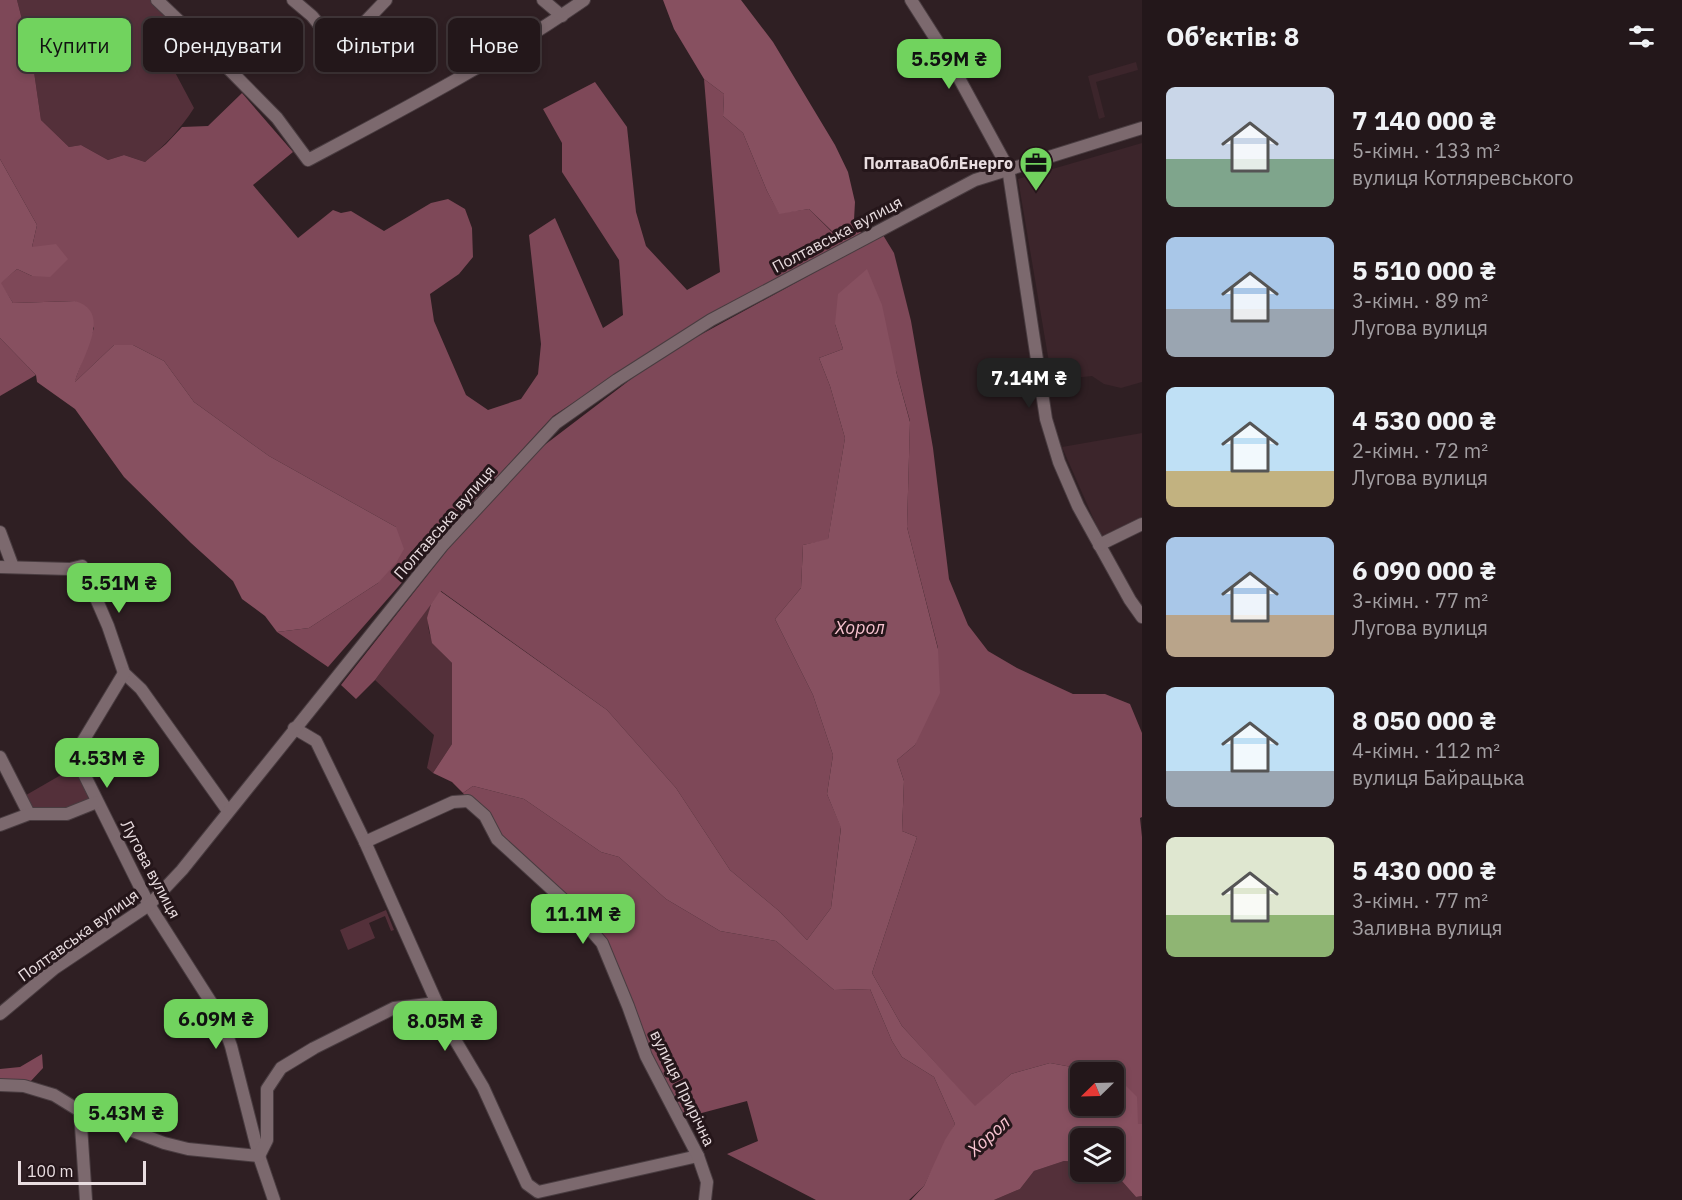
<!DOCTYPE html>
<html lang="uk">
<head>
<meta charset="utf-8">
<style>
	body { margin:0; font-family:"IBM Plex Sans",sans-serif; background:#2b2023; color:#f1f3f6; height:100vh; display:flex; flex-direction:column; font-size:22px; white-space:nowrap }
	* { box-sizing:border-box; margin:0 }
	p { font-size:20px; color:#a39fa2 }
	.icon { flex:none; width:33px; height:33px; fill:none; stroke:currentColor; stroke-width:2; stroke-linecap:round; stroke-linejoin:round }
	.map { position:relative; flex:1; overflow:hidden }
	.details { display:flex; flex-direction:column; background:#23171a; width:540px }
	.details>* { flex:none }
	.top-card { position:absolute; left:18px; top:18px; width:570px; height:54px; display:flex; gap:12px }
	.needle { width:39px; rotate:247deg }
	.controls { position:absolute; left:1070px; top:1062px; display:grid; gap:12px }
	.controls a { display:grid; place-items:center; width:54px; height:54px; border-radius:9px; background:#23171a; box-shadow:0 3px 9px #0003,0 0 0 2px #403639; font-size:30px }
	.scale { position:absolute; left:18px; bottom:15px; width:128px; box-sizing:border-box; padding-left:6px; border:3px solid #e9dde0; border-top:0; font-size:16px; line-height:21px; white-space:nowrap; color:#e9dde0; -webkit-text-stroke:4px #25161a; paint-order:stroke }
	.price { position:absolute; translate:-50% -51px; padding:0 14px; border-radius:12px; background:#71d35e; color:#111; font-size:20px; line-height:39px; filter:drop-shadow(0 2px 3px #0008) }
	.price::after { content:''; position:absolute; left:50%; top:36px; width:18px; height:14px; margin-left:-9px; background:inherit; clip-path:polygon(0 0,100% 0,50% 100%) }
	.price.active { background:#222; color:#fff }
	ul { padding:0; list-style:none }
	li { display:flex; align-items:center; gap:18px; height:150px; padding:0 24px }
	li span { display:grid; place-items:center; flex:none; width:168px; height:120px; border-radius:9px; color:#555 }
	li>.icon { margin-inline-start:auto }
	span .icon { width:72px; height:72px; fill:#fffc; stroke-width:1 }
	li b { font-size:26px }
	h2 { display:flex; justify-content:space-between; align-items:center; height:72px; padding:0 24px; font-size:26px }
	.pill { padding:0 21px; border-radius:9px; background:#23171a; box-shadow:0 3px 9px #0003,0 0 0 2px #403639; font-size:21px; line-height:54px }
	.pill.active { background:#71d35e; color:#111 }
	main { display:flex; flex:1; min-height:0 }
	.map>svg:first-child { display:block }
</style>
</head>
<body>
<main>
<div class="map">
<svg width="1142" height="1200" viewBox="0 0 1142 1200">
	<rect width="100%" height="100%" fill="#2f1f23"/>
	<g fill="#3c252b">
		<path d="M1136,62L1138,70L1096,82L1105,117L1099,119L1088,76Z"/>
		<path d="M1142,143V382L1121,388L1104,384L1092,376L1052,380L1018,179Z"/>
		<path d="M1142,433V518L1102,538L1062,447Z"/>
	</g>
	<g fill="#54303a">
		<path d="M17,0H156L168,17L153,31L194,108C180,130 165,145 145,162L124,155L108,160L81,145L69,147L41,120L32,58Z"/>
		<path d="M431,604C423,633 432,643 452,663V744L433,773L427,768L434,735L375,680Z"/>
		<path d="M73,768L79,773L91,805L29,814L21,798Z"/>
		<path d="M386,910L394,930L391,931L385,916L369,923L375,938L348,950L340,930Z"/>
		<path d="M1064,1161L1080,1162V1172L1113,1171L1136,1197L1142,1196V1200H994L1020,1189L1034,1171Z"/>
	</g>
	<g fill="#7e4858">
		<path d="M0,0H17L32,58L41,120L69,147L81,145L108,160L124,155L145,162L166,144L182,127L208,126L242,93L293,152L253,185L298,238L333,210L341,213L351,211L384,231L431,203L448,199L465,209L472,228L473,257L459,274L430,294L434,321L466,395L488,410L521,399L538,374L541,344L529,235L555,218L603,328L623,315L619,260L562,172V143L543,109L595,82L627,127L636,212L646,246L687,290L720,272L704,79L724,94L723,116L743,133L767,191L779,213L809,209L834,234L854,220L861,233L702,319L553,416L440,539L328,667L277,632L309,628L378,583L396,527L269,456L194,402L164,361L133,345H114L74,383L94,328L75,301L13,303L0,283L17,269L32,276V247L37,225L0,159Z"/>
		<path d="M883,235L894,253L911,321L933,448L949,579L968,625L988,651L1017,668L1073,694H1105L1130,704L1142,733V817L1140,818L1142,837V1124L1138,1125L1120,1080L1113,1078V1072H1099L1050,1063L1011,1074L975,1107L902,1026L872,973L917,837L902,831L904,781L897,760L915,745L938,648L907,527L910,421L896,371L835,324L843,349L819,358L830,386L845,438L828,540L803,545L801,588L775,619L813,695L833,755L827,794L841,827L831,908L807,940L779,911L730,870L676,788L607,710L441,591L375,680L356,699L341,685L459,535L538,450L660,357Z"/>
		<path d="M0,338L36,375L0,396Z"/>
		<path d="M473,786L524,799L601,852L619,857L666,899L720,931L776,941L834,990L870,989L892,1041L902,1057L934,1077L955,1124L924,1186L909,1200H816L727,1154L758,1141L747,1101L679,1119L602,943L468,801L463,793Z"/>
		<path d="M42,1054L43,1068L30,1082L0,1081V1069L20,1067Z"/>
	</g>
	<g fill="#875060">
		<path d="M663,0H741L773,42L835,145L848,172L855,202L854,220L835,234L809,209L779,214L767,191L743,133L723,116L724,94L704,79L674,29Z"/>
		<path d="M0,159L37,225L32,247L56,244L68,259L50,277L32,276L17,269L1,283L13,303L75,301C114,312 81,358 75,382L114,345H133L164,361L194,402L269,456L396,527L404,549L396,563L378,583L309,628L277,632L265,616L242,599L233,581L191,543L124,477L75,409L37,382L36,375L0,338Z"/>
		<path d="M867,269L882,305L896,371L910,422L907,527L938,649L940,693L915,745L897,760L904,781L902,831L917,837L872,973L902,1026L975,1106L1011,1074L1050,1063L1099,1072H1080V1106H1113V1078L1120,1080L1137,1097L1138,1124H1142V1196L1136,1197L1113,1171V1138H1080V1162L1064,1161L1034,1171L1020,1189L994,1200H911L924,1186L945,1140L955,1124L934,1077L902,1057L892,1041L870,989L834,990L776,941L720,931L666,899L619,857L601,852L524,799L473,786L463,793L452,782L433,773L452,744V663L432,643L427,618L431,604L440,591L607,710L676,788L730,870L779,911L807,940L831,908L841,828L827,794L833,755L813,695L775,619L801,588L803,545L828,539L845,438L830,386L819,358L843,349L835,324L838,294Z"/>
	</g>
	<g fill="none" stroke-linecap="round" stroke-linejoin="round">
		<g stroke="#493c40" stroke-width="14">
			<g id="minor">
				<path d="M157,0L215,55L277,118L308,160C402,110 496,61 584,0"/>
				<path d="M293,0L312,16L339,49L386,0"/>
				<path d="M543,0L562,16"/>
				<path d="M911,0L948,58L1008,168L1046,419L1059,462L1078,506L1130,600L1142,617"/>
				<path d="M0,532L13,567"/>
				<path d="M1099,545L1142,524"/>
				<path d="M0,567L70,569L82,566L108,626L124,673L141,689L228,811"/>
				<path d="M124,673L83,741L79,764L149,905L221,1018L231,1046L259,1156L274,1200"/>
				<path d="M294,728L316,741L365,842L448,1028L483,1087L527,1184L538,1192L698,1156"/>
				<path d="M0,757L29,814"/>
				<path d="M0,825L29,814H67L97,802"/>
				<path d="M365,842L453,802L468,801L485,816L497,839L567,903L602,943L628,1006L646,1056L698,1156L707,1182L705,1200"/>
				<path d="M0,1014L55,968L149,905L182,870L442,546L556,423L617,380L711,320L975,180L1142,128"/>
				<path d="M0,1085L24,1086L54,1095L80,1111L164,1143L188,1149L259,1156L267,1140V1089L281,1068L314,1048L394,1008L437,1003"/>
				<path d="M80,1111L86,1200"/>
			</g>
		</g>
		<use href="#minor" stroke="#7c696e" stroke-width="12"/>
	</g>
	<defs>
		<g id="office-pin" transform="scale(1.725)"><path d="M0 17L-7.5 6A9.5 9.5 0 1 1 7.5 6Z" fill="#71d35e" stroke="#25161a"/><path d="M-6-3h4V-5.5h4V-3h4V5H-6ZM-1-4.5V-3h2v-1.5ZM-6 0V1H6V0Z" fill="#111"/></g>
	</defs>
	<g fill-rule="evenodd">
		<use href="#office-pin" x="1036" y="163"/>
	</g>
	<g text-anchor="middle" stroke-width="6" stroke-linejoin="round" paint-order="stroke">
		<g font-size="16" font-weight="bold" fill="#e9dde0" stroke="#25161a" text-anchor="end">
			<text x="1013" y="169">ПолтаваОблЕнерго</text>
		</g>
		<g font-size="16" fill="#e9dde0" stroke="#25161a">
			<text transform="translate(837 234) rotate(-28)" y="6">Полтавська вулиця</text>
			<text transform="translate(444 522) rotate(-49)" y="6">Полтавська вулиця</text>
			<text transform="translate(151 869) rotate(62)" y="6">Лугова вулиця</text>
			<text transform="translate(78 935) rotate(-36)" y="6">Полтавська вулиця</text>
			<text transform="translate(683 1088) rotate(64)" y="6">вулиця Прирічна</text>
		</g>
		<g font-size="18" font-style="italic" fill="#f8c3d0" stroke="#25161a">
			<text x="860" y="634">Хорол</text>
			<text transform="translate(989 1136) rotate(-42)" y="6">Хорол</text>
		</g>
	</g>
</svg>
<div class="controls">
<a><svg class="needle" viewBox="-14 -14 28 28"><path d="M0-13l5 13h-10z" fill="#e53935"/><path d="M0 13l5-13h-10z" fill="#a39fa2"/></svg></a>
<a><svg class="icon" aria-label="layers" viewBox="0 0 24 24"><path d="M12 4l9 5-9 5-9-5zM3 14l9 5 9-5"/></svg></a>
</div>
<div class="scale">100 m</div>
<b class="price" style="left:949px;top:90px">5.59M ₴</b>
<b class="price active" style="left:1029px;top:409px">7.14M ₴</b>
<b class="price" style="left:119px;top:614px">5.51M ₴</b>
<b class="price" style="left:107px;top:789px">4.53M ₴</b>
<b class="price" style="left:583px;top:945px">11.1M ₴</b>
<b class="price" style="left:216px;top:1050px">6.09M ₴</b>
<b class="price" style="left:445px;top:1052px">8.05M ₴</b>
<b class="price" style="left:126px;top:1144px">5.43M ₴</b>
<div class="top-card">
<a class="pill active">Купити</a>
<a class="pill">Орендувати</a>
<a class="pill">Фільтри</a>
<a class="pill">Нове</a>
</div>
</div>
<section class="details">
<h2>Об’єктів: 8<svg class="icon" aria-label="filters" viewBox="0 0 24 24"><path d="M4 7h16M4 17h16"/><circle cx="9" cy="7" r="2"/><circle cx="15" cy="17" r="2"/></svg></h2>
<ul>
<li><span style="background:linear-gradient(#c9d6e8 60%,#7fa58c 0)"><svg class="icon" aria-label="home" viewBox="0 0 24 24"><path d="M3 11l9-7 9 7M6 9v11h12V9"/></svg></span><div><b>7 140 000 ₴</b><p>5-кімн. · 133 m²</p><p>вулиця Котляревського</p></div></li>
<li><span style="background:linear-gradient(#a9c7e8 60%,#9aa5b1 0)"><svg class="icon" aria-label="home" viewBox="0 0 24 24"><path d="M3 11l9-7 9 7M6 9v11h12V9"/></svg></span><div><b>5 510 000 ₴</b><p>3-кімн. · 89 m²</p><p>Лугова вулиця</p></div></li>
<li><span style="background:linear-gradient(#bfe0f5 70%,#c2b280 0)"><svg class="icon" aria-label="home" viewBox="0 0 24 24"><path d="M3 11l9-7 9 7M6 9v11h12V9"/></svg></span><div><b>4 530 000 ₴</b><p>2-кімн. · 72 m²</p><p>Лугова вулиця</p></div></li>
<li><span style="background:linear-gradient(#a9c7e8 65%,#b9a48a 0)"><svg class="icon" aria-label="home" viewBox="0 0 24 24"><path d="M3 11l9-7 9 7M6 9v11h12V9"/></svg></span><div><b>6 090 000 ₴</b><p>3-кімн. · 77 m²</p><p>Лугова вулиця</p></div></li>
<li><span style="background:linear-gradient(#bfe0f5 70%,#9aa5b1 0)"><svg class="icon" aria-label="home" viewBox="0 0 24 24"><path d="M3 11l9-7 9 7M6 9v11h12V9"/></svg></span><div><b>8 050 000 ₴</b><p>4-кімн. · 112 m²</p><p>вулиця Байрацька</p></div></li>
<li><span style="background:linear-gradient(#dfe7d0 65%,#8fb573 0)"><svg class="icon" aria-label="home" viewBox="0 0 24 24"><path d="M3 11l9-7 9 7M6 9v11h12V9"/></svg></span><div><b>5 430 000 ₴</b><p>3-кімн. · 77 m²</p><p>Заливна вулиця</p></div></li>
</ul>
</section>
</main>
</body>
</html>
